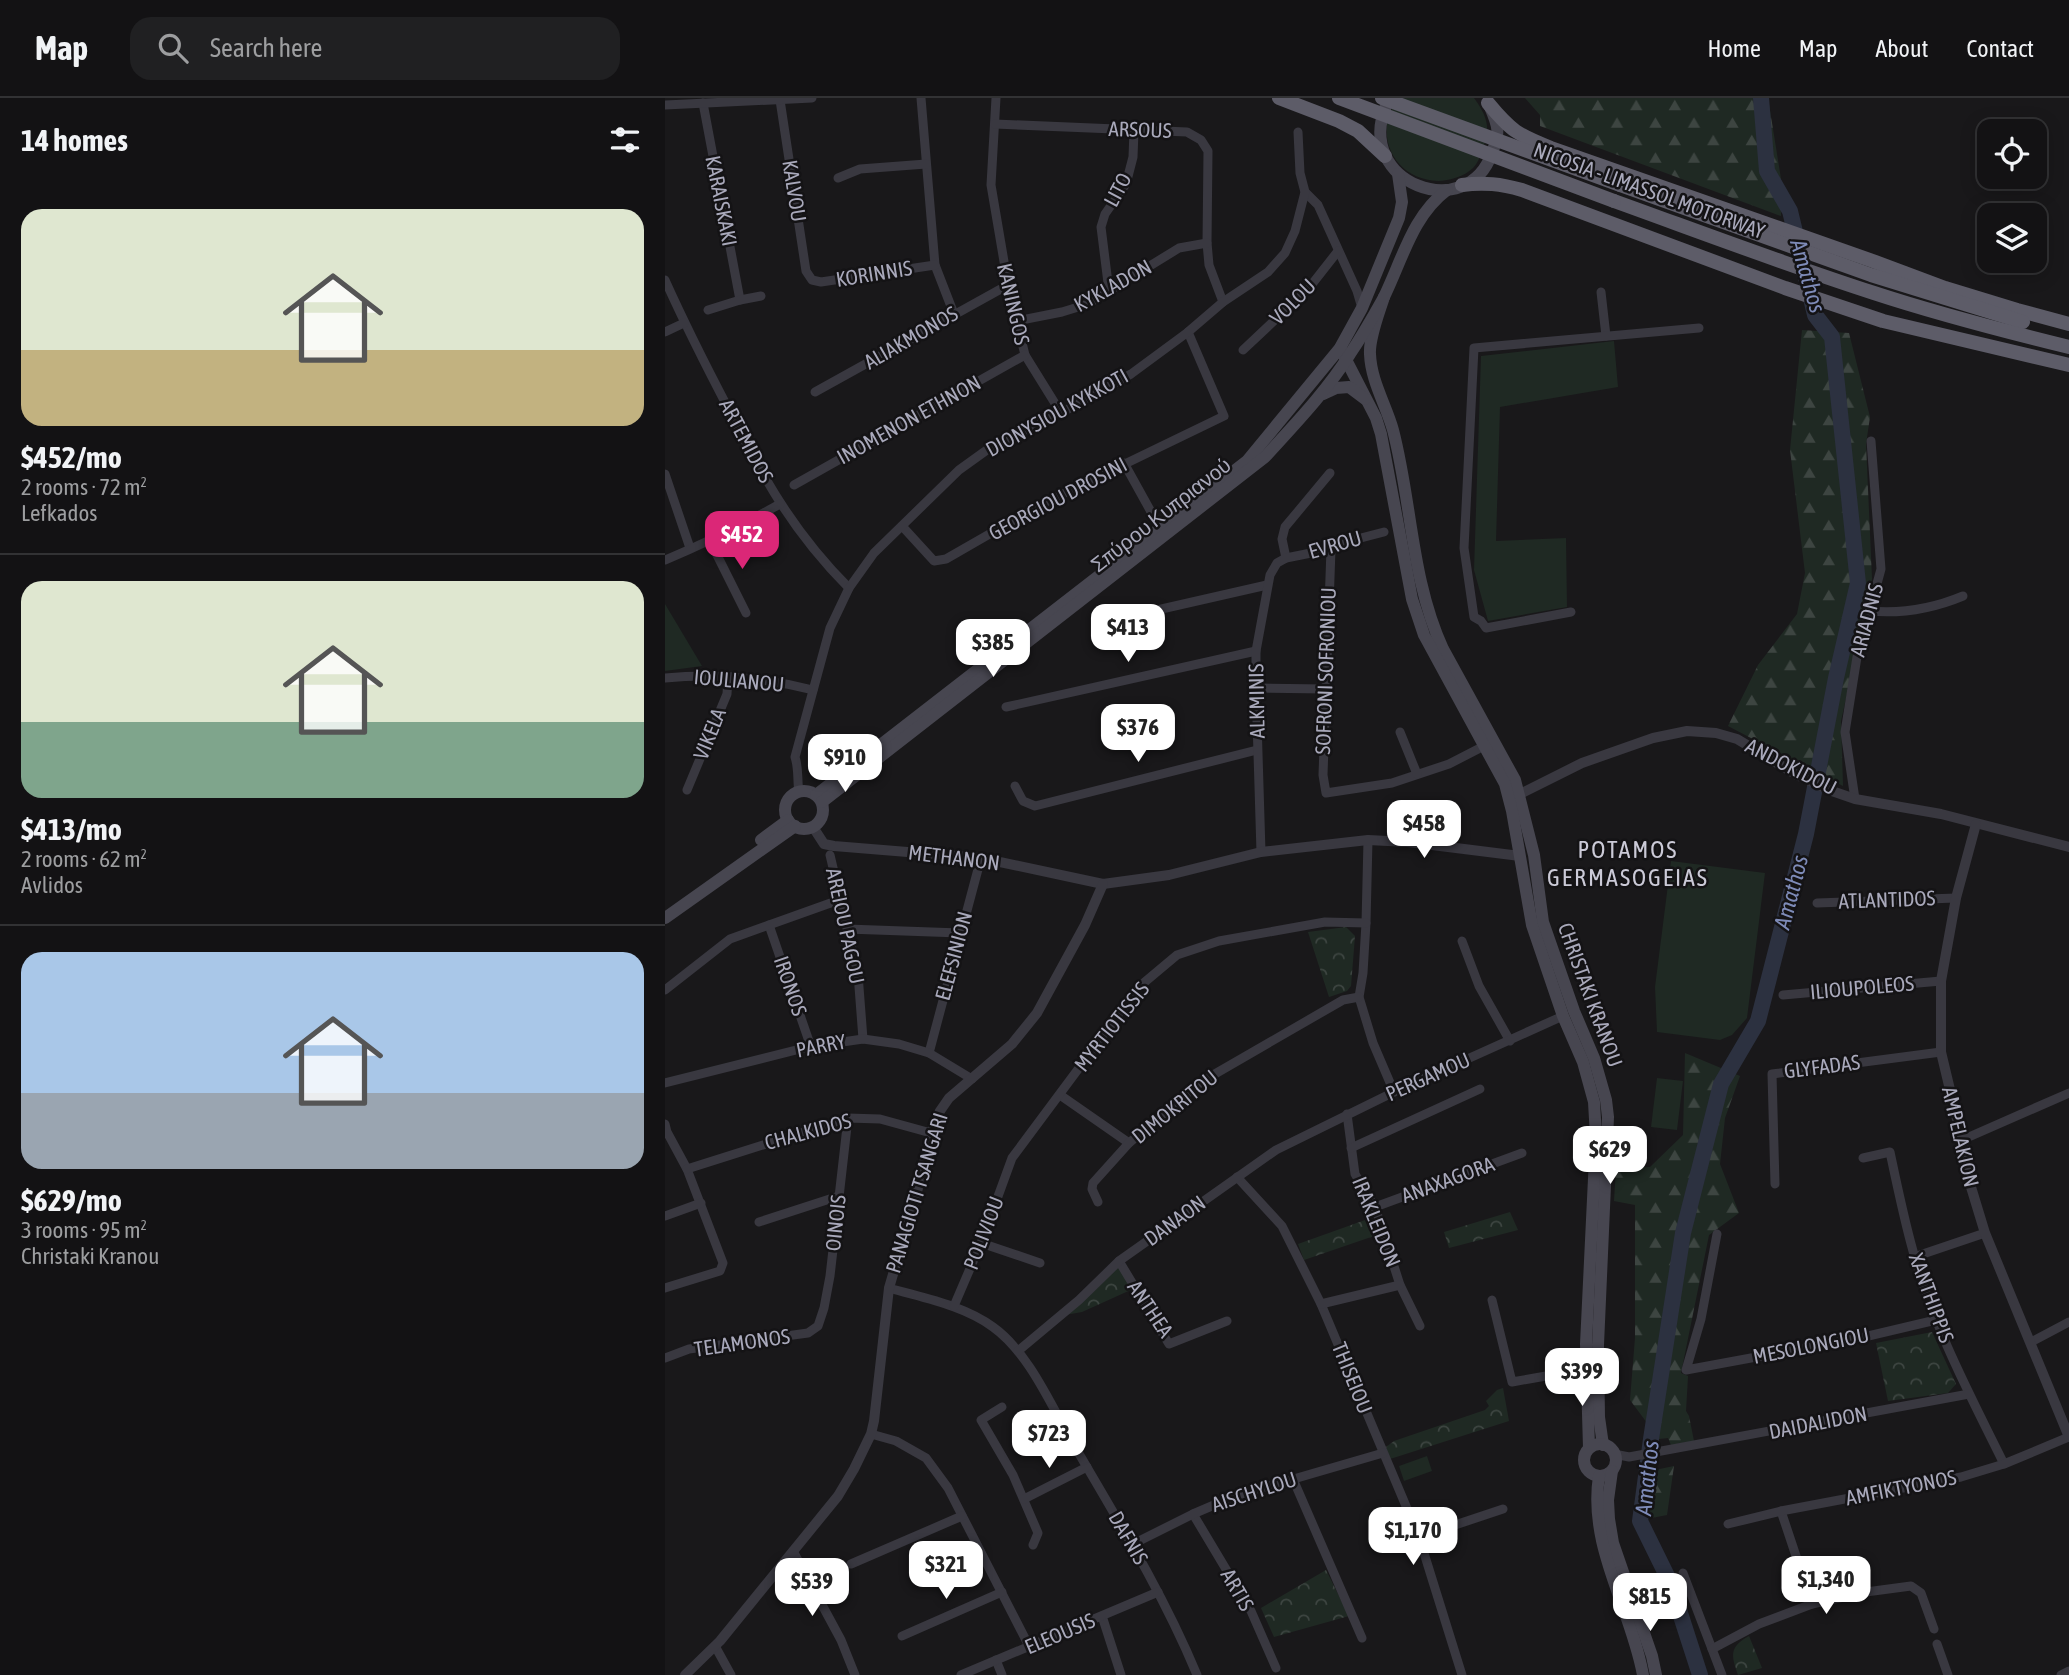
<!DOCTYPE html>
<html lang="en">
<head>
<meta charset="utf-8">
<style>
	body { margin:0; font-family:"Asap Condensed",sans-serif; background:#202022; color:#f1f3f6; height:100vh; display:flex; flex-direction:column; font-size:26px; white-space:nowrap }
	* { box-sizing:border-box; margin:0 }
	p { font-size:23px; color:#9d9ea0 }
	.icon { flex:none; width:38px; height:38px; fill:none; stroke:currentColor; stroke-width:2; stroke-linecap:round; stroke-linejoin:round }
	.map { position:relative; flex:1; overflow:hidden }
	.drawer { display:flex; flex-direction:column; background:#131214; width:665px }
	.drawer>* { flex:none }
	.controls { position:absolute; left:1312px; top:21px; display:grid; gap:14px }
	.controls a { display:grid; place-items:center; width:70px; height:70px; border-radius:14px; background:#131214; box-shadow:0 4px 18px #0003,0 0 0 2px #323234; font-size:35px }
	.price { position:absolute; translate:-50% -60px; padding:0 16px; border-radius:14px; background:#fff; color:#222; font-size:23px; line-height:46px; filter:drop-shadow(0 2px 4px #0008) }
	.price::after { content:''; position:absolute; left:50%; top:42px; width:21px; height:16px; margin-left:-10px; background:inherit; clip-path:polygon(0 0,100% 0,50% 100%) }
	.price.current { background:#db2777; color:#fff }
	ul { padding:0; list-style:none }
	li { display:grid; align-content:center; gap:14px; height:371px; padding:0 21px }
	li+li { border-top:2px solid #323234 }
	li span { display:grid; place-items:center; height:217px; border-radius:21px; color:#555 }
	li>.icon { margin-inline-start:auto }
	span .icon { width:126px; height:126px; fill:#fffc; stroke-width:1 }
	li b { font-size:30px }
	h2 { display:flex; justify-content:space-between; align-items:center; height:84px; padding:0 21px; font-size:30px }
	header { display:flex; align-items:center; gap:42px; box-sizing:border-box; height:98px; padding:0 35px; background:#131214; border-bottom:2px solid #323234 }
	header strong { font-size:33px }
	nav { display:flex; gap:38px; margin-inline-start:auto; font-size:24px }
	.search { width:490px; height:63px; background:#202022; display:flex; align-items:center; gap:18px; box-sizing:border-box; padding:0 24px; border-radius:21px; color:#9d9ea0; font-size:26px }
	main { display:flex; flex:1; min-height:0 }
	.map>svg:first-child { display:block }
</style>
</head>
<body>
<header>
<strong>Map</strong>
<div class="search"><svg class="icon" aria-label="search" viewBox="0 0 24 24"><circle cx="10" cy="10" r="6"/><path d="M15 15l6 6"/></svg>Search here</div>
<nav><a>Home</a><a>Map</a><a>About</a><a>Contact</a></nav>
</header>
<main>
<section class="drawer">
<h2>14 homes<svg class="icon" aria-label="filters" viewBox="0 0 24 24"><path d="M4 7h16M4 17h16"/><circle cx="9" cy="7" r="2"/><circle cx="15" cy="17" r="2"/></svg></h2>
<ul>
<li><span style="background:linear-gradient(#dfe7d0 65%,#c2b280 0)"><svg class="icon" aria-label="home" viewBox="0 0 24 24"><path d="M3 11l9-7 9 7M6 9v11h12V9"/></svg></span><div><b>$452/mo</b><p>2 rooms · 72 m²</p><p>Lefkados</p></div></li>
<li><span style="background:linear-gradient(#dfe7d0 65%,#7fa58c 0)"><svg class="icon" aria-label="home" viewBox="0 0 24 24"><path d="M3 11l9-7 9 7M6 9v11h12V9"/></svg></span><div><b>$413/mo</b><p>2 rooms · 62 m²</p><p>Avlidos</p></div></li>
<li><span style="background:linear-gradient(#a9c7e8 65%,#9aa5b1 0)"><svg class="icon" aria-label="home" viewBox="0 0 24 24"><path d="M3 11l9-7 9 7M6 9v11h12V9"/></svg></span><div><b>$629/mo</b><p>3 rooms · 95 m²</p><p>Christaki Kranou</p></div></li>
</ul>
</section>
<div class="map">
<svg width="1404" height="1577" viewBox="0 0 1404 1577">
	<defs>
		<pattern id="forest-firs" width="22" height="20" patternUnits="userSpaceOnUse" patternTransform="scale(1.75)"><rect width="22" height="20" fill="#1f2923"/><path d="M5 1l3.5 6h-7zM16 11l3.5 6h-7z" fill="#3d4541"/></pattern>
		<pattern id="park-crowns" width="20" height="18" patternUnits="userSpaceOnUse" patternTransform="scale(1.75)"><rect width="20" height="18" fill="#1f2923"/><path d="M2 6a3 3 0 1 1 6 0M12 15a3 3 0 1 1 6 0" fill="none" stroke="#3d4541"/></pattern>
	</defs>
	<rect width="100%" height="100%" fill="#19181a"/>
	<g fill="#1f2923">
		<path d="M732,0H809C821,16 827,31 818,50C816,57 813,65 808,70C800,78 784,83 773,83C742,82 718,58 722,25C724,16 728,8 732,0Z"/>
		<path d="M949,243L953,289L835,309L831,443L901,440L902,509L823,523L809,472L816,258Z"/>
		<path d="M0,506L37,568L0,573Z"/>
		<path d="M1006,763L1100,775L1082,920L1067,937L1055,942L992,934L990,889Z"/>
		<path d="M992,980L1018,983L1012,1032L986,1029Z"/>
		<path d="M762,1358L767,1373L739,1383L734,1368Z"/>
	</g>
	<g fill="url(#forest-firs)">
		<path d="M860,0H1103L1116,81V118L875,28V17Z"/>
		<path d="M1137,232L1184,235L1205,319L1201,346L1207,481L1176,623L1178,688L1063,628L1093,567L1132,516L1140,475L1125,352Z"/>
		<path d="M1020,955L1075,978L1060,1020L1055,1066L1074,1115L1044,1137L1016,1275L1023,1278L1021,1313L1024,1318L1029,1343L1006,1347L1003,1340L994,1341L965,1302L970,1240V1107L949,1103L951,1070L985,1069L1018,1037Z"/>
		<path d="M1009,1368L1002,1417L981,1421L990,1372Z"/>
	</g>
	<g fill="url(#park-crowns)">
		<path d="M681,829L690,838L686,888L682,893L664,899L643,834Z"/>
		<path d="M845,1114L853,1132L784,1150L779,1134Z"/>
		<path d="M703,1121L709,1138L639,1162L633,1146Z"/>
		<path d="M454,1163L470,1190L417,1214L394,1218Z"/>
		<path d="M1267,1234L1291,1286L1283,1295L1223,1303L1211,1245Z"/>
		<path d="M838,1290L844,1323L725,1361L721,1349L729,1343L820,1312L824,1308L821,1303L832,1292Z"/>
		<path d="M661,1472L684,1518L609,1539L596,1510Z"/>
		<path d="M1084,1538L1097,1570L1073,1577C1066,1557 1064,1549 1084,1538Z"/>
	</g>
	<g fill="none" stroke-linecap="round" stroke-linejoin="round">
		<path stroke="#2c3140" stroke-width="16" d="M1035,1577L1005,1484L975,1423L986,1341L1018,1135L1056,986L1093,923L1141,736L1171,580L1193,485L1167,239L1150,217L1125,113L1102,73L1096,0"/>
		<g stroke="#393840" stroke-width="9">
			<path d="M256,0L270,167L289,216"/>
			<path d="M331,0L326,87L343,187L360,257L396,315"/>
			<path d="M115,2L141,173L147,182L156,184L270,167"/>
			<path d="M38,5L75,202"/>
			<path d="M0,7L147,0"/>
			<path d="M330,26L522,34L536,42L543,53L542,145L544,167L558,204"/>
			<path d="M173,80L195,71L261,66"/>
			<path d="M640,94L653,107L692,193L697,210"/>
			<path d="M0,182C19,224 40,266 62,308C98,379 127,433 184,490"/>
			<path d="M444,193L436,129L440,116L461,86L468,59L469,33"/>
			<path d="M936,194L941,238"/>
			<path d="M43,212L75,202L96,198"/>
			<path d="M351,223L397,214L423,206L514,150L542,145"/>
			<path d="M0,234L19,225"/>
			<path d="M578,252L644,190L673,153"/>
			<path d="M150,294L343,187"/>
			<path d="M459,365L495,430"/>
			<path d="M0,376L25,450"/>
			<path d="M129,387L360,257"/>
			<path d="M237,428L269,463L281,461L375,407L559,318L523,234"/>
			<path d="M45,443L81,515"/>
			<path d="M666,451L658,677L661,695L727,685L784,666L819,648"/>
			<path d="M621,460L617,441L620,429L665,375"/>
			<path d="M0,462C39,446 77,427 115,406"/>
			<path d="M1204,513C1237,516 1267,511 1298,498"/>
			<path d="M906,514L821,530L816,523L809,519L799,450L809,250L1034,230"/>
			<path d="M479,515L602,487"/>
			<path d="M0,580C48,575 101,580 148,592"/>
			<path d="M591,590L660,591"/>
			<path d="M341,609L591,553"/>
			<path d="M735,634L752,676"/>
			<path d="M350,688L358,703L370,708L592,652"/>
			<path d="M22,692L62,596L63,580"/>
			<path d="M134,694C132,682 134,671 130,659L165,530L184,490L209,455L294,372L326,349L396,315L466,276L523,234L558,204L603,174L620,155L630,133L640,94L635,75L633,34"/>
			<path d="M1190,701L1180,634L1192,559L1216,471L1206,343"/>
			<path d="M703,742L701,825L698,875L694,899L708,945L729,994"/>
			<path d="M596,754L591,590V553L605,477L612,465L621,460L666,451L692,441L719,434"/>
			<path d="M165,757L193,876L198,941"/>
			<path d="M1152,805L1291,800"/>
			<path d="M104,827L146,949"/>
			<path d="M182,831L295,835"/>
			<path d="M797,843L814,888L845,943"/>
			<path d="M0,892L65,841L174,802"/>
			<path d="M1118,897L1276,883"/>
			<path d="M264,955L316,760"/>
			<path d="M0,985L143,949L198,941L234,946L264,955L307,981"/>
			<path d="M395,997L464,1045"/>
			<path d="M682,1016L690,1076L710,1109L735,1187L755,1228"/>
			<path d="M0,1026L2,1034L22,1071L58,1165L55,1173L0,1190"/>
			<path d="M1297,1042L1404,995"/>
			<path d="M686,1050L815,991"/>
			<path d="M1198,1060L1225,1054C1232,1087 1239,1121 1248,1153C1268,1228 1305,1297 1339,1366"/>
			<path d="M22,1071L183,1020L215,1021L266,1035"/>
			<path d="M572,1079L617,1128L656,1206L754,1439L797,1577"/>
			<path d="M1110,1086L1107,976L1276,954"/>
			<path d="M433,1104L427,1091L428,1085L464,1045L536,984L678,902L694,899"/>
			<path d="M710,1109L857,1055"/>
			<path d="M0,1118L36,1105"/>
			<path d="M94,1124L174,1098"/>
			<path d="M1052,1136L1036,1221L1021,1272L1199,1239L1271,1222"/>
			<path d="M316,1145L375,1165"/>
			<path d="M1249,1159L1320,1135"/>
			<path d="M454,1163L504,1246L562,1223"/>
			<path d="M224,1190C258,1200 298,1207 328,1229C363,1254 385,1305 406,1342C451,1419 498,1495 532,1577"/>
			<path d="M827,1202L847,1284L921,1271"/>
			<path d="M656,1206L735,1187"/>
			<path d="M289,1208L316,1145L347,1060L475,888L512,857L554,843L660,824L701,825"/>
			<path d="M1366,1244L1404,1224"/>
			<path d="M353,1253L414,1202L454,1163L611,1052L729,994L898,918"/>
			<path d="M0,1260L24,1251L143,1235L153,1228L159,1210L165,1178L183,1020"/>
			<path d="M337,1309L316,1322L348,1377L373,1435L368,1447"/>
			<path d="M206,1336L231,1343L261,1360L283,1390L364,1548"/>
			<path d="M949,1356L964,1359L1304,1296"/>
			<path d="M628,1381L697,1540"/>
			<path d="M359,1401L422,1369"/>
			<path d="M1116,1413L1147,1506"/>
			<path d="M528,1416L586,1513L611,1570"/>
			<path d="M1063,1426L1116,1413L1296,1379L1339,1366L1404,1339"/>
			<path d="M754,1439L838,1411"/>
			<path d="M466,1447L528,1416L570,1398L718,1355"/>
			<path d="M128,1453L176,1542L190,1577"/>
			<path d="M186,1466L297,1418"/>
			<path d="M1018,1475L1057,1577"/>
			<path d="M437,1518L456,1577"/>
			<path d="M237,1538L337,1494"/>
			<path d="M1272,1546L1283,1577"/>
			<path d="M50,1548L66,1577"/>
			<path d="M1047,1551L1094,1526L1147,1506L1201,1494L1246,1488L1256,1495L1269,1531"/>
			<path d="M331,1562L337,1577"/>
			<path d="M296,1577L493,1494"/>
			<path d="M1396,1577L1404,1573"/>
		</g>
		<g stroke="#393840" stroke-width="10">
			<path d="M855,696L917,665L988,640L1022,633L1051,635L1072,641L1132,677L1164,692L1190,701L1276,716L1404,749"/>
			<path d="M1311,726L1291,800L1276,883V954L1297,1042L1306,1089L1320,1135L1404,1339"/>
			<path d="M148,729L159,746L169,748L316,760L438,786L504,777L596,754L703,742L743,744L855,758"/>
			<path d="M20,1577L55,1543L173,1398L189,1371L206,1336L209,1323L224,1190L252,1094L266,1035L275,1013L284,1000L347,946L372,915L420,827L438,786"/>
		</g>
		<g stroke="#474650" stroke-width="12">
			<path d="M721,8C689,85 802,127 827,55C835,34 834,30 825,9"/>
			<path d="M719,199C714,215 704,240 705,256C706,283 721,307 728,332C747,405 746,482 778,551L850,682L869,757L878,824L909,913L929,960L941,1002L943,1019L933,1247L934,1319L938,1347"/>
			<path d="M675,250L711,320L716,336L747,501L759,537L840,686L847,713L867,827L898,918L918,964L929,1004L931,1039L921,1246L924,1350"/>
			<path d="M658,296L671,290L684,289L700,301"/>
			<circle cx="139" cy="712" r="19"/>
			<path d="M151,697L582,363L675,250L697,210L734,120L737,104L733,76"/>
			<path d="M157,704L600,359C630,326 661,294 685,256C697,238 708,219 718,201C737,163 747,118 782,92"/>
			<path d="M96,742L123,722"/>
			<path d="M0,820L130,728"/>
			<circle cx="935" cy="1362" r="16"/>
			<path d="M947,1373L943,1402L944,1421L948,1445L987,1558L991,1577"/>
			<path d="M934,1378C923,1449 966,1510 978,1577"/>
		</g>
		<g stroke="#5d5c68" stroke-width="14">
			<path d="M614,0L674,23L693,33L720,58"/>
			<path d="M823,5C846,33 853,37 886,50L1205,162L1280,190L1352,212L1404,226"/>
			<path d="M797,87C819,84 836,86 857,92L1120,190L1218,223L1404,267"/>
			<path d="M955,87L1206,177L1358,224"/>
			<path d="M949,103C1035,134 1122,167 1209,195C1273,216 1339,233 1404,249"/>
		</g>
		<g stroke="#5d5c68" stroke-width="14">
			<path d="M674,0L949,103"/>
			<path d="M717,0L955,87"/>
		</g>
	</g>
	<g text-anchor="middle" stroke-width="5" stroke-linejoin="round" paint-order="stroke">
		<g font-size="21" fill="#a9a9bb" stroke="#141315">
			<text transform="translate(475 32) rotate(2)" y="7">ARSOUS</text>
			<text transform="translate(453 92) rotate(-62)" y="7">LITO</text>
			<text transform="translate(129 93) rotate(81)" y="7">KALVOU</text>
			<text transform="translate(984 93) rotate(20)" y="7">NICOSIA - LIMASSOL MOTORWAY</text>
			<text transform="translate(56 103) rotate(79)" y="7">KARAISKAKI</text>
			<text transform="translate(209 176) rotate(-9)" y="7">KORINNIS</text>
			<text transform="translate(448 188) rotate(-29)" y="7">KYKLADON</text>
			<text transform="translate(628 204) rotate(-45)" y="7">VOLOU</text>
			<text transform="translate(348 206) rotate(77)" y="7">KANINGOS</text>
			<text transform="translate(246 240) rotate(-30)" y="7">ALIAKMONOS</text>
			<text transform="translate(392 315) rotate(-29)" y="7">DIONYSIOU KYKKOTI</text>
			<text transform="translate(244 322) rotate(-29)" y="7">INOMENON ETHNON</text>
			<text transform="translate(81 343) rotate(62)" y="7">ARTEMIDOS</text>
			<text transform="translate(393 401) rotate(-28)" y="7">GEORGIOU DROSINI</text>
			<text transform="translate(496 417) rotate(-38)" y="7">Σπύρου Κυπριανού</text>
			<text transform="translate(670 447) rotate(-16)" y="7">EVROU</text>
			<text transform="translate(1202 522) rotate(-75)" y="7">ARIADNIS</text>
			<text transform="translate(661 573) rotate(-88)" y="7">SOFRONI SOFRONIOU</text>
			<text transform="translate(74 583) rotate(5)" y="7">IOULIANOU</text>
			<text transform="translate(592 603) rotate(-91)" y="7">ALKMINIS</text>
			<text transform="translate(45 636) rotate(-68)" y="7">VIKELA</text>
			<text transform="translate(1126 669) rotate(27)" y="7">ANDOKIDOU</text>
			<text transform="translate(289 760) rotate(7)" y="7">METHANON</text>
			<text transform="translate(1222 802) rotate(-2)" y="7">ATLANTIDOS</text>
			<text transform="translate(180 828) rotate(78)" y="7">AREIOU PAGOU</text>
			<text transform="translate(289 858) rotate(-75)" y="7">ELEFSINION</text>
			<text transform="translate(125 888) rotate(71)" y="7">IRONOS</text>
			<text transform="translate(1197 890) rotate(-5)" y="7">ILIOUPOLEOS</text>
			<text transform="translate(925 897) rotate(70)" y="7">CHRISTAKI KRANOU</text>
			<text transform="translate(447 929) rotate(-52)" y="7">MYRTIOTISSIS</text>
			<text transform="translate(156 948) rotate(-11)" y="7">PARRY</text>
			<text transform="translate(1157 969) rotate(-7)" y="7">GLYFADAS</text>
			<text transform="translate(763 979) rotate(-24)" y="7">PERGAMOU</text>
			<text transform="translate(510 1009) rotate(-39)" y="7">DIMOKRITOU</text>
			<text transform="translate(143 1034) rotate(-15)" y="7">CHALKIDOS</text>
			<text transform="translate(1295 1039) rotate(77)" y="7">AMPELAKION</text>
			<text transform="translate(783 1082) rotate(-20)" y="7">ANAXAGORA</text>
			<text transform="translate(252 1095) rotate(-73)" y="7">PANAGIOTI TSANGARI</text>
			<text transform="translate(510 1123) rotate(-36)" y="7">DANAON</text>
			<text transform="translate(711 1124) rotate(68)" y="7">IRAKLEIDON</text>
			<text transform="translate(171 1125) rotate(-84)" y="7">OINOIS</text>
			<text transform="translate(319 1135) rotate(-69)" y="7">POLIVIOU</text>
			<text transform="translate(1266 1200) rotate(70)" y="7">XANTHIPPIS</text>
			<text transform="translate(485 1211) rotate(56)" y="7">ANTHEA</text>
			<text transform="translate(77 1245) rotate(-8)" y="7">TELAMONOS</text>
			<text transform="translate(1146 1248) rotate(-11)" y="7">MESOLONGIOU</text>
			<text transform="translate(687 1280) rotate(68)" y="7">THISEIOU</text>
			<text transform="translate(1153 1325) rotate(-11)" y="7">DAIDALIDON</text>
			<text transform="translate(1236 1390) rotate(-11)" y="7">AMFIKTYONOS</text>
			<text transform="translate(589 1394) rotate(-18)" y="7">AISCHYLOU</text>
			<text transform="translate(463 1440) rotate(60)" y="7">DAFNIS</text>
			<text transform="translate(572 1492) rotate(60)" y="7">ARTIS</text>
			<text transform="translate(395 1536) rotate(-23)" y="7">ELEOUSIS</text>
		</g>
		<g font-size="23" font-style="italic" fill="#7e8bb8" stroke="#141315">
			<text transform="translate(1143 178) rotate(74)" y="8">Amathos</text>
			<text transform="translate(1126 794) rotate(-75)" y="8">Amathos</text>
			<text transform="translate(982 1380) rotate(-84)" y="8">Amathos</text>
		</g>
		<g font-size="24" letter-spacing="2" fill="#cbcad7" stroke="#141315">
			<text x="963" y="760">POTAMOS<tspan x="963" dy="28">GERMASOGEIAS</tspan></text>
		</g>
	</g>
</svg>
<div class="controls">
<a><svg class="icon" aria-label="locate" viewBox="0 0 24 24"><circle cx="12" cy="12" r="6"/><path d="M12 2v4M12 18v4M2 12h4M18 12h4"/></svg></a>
<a><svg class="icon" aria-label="layers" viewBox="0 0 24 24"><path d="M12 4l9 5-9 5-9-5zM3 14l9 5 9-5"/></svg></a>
</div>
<b class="price current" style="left:77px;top:473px">$452</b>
<b class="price" style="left:463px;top:566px">$413</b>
<b class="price" style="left:328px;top:581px">$385</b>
<b class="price" style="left:473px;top:666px">$376</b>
<b class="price" style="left:180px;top:696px">$910</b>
<b class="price" style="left:759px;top:762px">$458</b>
<b class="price" style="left:945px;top:1088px">$629</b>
<b class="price" style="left:917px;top:1310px">$399</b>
<b class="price" style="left:384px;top:1372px">$723</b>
<b class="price" style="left:748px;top:1469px">$1,170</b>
<b class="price" style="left:281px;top:1503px">$321</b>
<b class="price" style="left:1161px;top:1518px">$1,340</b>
<b class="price" style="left:147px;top:1520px">$539</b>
<b class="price" style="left:985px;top:1535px">$815</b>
</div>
</main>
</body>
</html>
